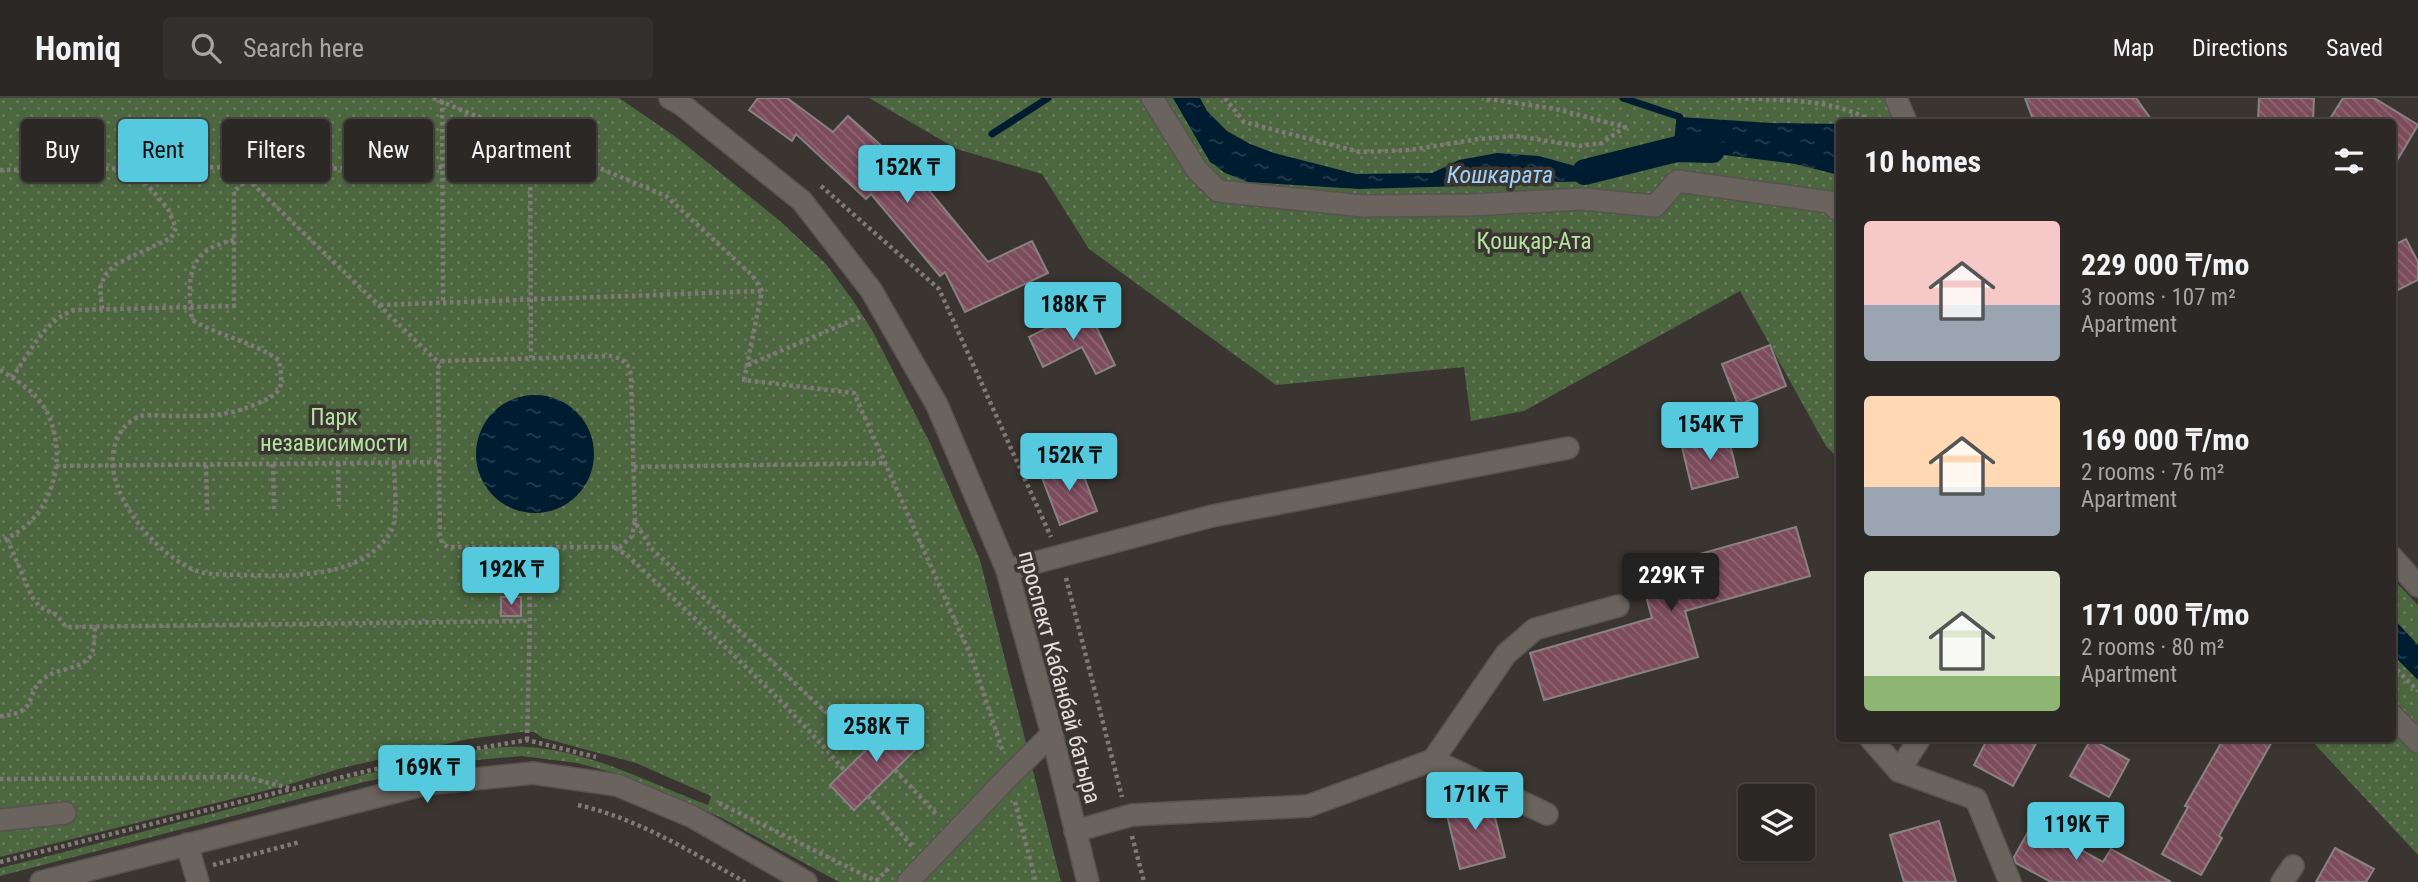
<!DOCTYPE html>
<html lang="en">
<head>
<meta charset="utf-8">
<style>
	body { margin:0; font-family:"Roboto Condensed",sans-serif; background:#34302d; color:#f1f3f6; height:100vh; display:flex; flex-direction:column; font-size:26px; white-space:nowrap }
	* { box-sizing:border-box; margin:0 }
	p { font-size:23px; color:#a6a6a7 }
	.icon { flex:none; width:38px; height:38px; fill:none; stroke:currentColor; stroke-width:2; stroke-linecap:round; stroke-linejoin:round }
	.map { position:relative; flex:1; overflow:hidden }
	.drawer { position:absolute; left:1836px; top:21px; width:560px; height:623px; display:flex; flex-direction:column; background:#2c2825; border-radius:7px; box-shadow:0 2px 5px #0004,0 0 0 2px #484442 }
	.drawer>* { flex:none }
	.guide { position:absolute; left:21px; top:21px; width:665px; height:63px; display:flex; gap:14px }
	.tools { position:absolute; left:1738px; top:686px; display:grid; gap:14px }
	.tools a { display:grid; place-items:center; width:77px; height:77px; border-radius:7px; background:#2c2825; box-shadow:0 2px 5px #0004,0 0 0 2px #484442; font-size:35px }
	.price { position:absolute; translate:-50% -60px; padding:0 16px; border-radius:7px; background:#55cade; color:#111; font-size:23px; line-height:46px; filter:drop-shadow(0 2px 4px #0008) }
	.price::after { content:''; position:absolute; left:50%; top:42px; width:21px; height:16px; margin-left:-10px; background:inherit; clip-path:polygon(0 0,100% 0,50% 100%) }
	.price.selected { background:#222; color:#fff }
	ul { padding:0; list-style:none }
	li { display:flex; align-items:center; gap:21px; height:175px; padding:0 28px }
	li span { display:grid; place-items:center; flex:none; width:196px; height:140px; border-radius:7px; color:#555 }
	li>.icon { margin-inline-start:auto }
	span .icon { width:84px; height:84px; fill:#fffc; stroke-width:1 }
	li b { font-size:30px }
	h2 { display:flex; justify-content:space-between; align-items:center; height:84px; padding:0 28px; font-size:30px }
	.pill { padding:0 24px; border-radius:7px; background:#2c2825; box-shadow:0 2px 5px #0004,0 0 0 2px #484442; font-size:24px; line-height:63px }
	.pill.selected { background:#55cade; color:#111 }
	header { display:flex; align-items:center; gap:42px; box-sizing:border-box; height:98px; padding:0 35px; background:#2c2825; border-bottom:2px solid #484442 }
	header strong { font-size:33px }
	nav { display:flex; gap:38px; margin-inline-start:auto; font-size:24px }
	.search { width:490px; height:63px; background:#34302d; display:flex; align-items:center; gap:18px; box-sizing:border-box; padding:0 24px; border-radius:7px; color:#a6a6a7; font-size:26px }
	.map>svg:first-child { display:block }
</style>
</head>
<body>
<header>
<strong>Homiq</strong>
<div class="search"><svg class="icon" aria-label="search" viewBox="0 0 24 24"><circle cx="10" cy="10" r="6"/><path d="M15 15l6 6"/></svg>Search here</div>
<nav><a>Map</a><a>Directions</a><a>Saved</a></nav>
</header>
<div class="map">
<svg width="2418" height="784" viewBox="0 0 2418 784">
	<defs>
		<pattern id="park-dots" width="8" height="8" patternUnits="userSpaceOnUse" patternTransform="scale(1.75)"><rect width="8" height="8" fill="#4c6640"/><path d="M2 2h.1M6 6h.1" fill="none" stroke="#667b5b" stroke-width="1.8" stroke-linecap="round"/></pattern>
		<pattern id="water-ripples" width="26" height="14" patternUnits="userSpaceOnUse" patternTransform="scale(1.75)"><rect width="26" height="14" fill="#001c31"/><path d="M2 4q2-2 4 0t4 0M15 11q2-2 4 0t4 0" fill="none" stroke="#253d4e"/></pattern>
		<pattern id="building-back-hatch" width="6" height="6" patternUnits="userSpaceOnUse" patternTransform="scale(1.75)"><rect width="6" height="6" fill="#7d4c5c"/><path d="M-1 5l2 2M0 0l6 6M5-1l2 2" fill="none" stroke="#8f6573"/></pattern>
	</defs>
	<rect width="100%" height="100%" fill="#3b3531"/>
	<g fill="url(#park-dots)">
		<path d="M0,0H619L676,39L780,123L826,166L854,204L873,234L931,347L980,462L1061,784H839L722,720L622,677L577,665L522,658L455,664L364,684L0,778V770C117,741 233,709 350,680C401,668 475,646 527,649C592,653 648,685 708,707L711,698L636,665L543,640L534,634H521L468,641L342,670L284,688L0,759Z"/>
		<path d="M869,0H1887L1902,24H1839V361L1826,348L1740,193L1524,313L1471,323L1464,269L1276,287L1089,151L1042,76L957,51Z"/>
		<path d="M2392,480L2418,507V757L2310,641L2392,640Z"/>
	</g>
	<g fill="url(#water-ripples)">
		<path d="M1173,0H1200L1207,13L1227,33L1250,46L1274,55L1356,76L1432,75L1459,62L1497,55L1539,58L1575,68L1622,60L1617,75L1595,83L1559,84L1525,80L1498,81L1464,88L1359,91L1248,84L1225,75L1210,64Z"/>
		<path d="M1680,19L1771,25L1839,26V77L1795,66L1677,51Z"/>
		<circle cx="535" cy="356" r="59"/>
		<path d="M2392,519L2418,547V582L2392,556Z"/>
	</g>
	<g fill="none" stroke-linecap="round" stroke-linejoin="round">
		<g stroke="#001c31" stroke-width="7">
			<path d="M1623,0L1680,19L1677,51"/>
			<path d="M992,36L1048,0"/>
		</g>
		<path stroke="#001c31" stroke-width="26" d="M1585,74L1677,51L1712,52"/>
	</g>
	<g fill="url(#building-back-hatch)" stroke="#8a8183" stroke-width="2">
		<path d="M758,0H787L833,34L848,18L923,85L988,164L1032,143L1048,175L965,214L945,174L940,178L871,96L866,101L796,36L792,43L749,12Z"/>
		<path d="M2025,0H2136L2153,24H2034Z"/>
		<path d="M2259,0H2314L2313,24H2258Z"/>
		<path d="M2343,0H2374L2418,27L2392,71V24H2328Z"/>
		<path d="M2406,141L2418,164V182L2392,195V148Z"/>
		<path d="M1087,210L1115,267L1096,276L1082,249L1043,269L1029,239Z"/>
		<path d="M1770,247L1786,288L1738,307L1722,266Z"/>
		<path d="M1728,338L1738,379L1692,391L1682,349Z"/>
		<path d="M1078,363L1097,413L1060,427L1041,377Z"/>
		<path d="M1796,429L1810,478L1685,513L1698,559L1544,602L1530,555L1652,520L1639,473Z"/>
		<rect x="501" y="499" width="20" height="19"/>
		<path d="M899,620L923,644L854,712L830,687Z"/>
		<path d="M1988,640H2039L2013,688L1974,667Z"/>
		<path d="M2224,640H2274L2219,738L2222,740L2201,777L2162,756L2188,709L2185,708Z"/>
		<path d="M2091,641L2129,662L2109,699L2070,678Z"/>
		<path d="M1481,699L1491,704L1505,759L1460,771L1445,709Z"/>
		<path d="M1939,723L1956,784H1904L1890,737Z"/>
		<path d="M2033,725L2103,764L2111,751L2171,784H2051L2016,765L2014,759Z"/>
		<path d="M2335,750L2374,771L2366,784H2316Z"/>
	</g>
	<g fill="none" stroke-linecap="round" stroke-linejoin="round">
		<g stroke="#585350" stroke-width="24">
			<g id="minor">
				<path d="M670,0L681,6L802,103L871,192L937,307L1007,472L1052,636L1088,784"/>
				<path d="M1152,0L1197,72L1218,93L1363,108L1471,107L1582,101L1655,108L1677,83L1829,104L1839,113"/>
				<path d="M1896,0L1906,24"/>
				<path d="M2392,459L2418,488"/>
				<path d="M1007,472L1212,418L1568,350"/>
				<path d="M2392,617L2418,644"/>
				<path d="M1870,640L1899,673L1976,701L2010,784"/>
				<path d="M1433,662L1506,556L1535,531L1618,508"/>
				<path d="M1899,673L1920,640"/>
				<path d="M0,722L65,715"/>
				<path d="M1075,733L1132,717L1308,708L1433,662L1547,716"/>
				<path d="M187,746L198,784"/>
				<path d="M41,784L426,686L533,675L617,687L693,719L806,784"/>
				<path d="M908,784L1009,678L1052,636"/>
				<path d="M2282,784L2293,768"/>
			</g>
		</g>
		<g stroke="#7f7a77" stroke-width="4.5" stroke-dasharray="3.5 3.5" stroke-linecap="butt">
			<path d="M433,0L666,98L753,178L762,193L744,282L854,295L973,563L1003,654"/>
			<path d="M1225,0L1244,24L1360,54L1410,52L1479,41L1516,38L1579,48L1602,45L1625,29L1556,11L1482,0"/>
			<path d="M1731,0C1772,2 1838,0 1872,24"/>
			<path d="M442,3L443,206"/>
			<path d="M530,40L531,260"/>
			<path d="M0,72L235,69L440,266"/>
			<path d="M821,88L939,191L1051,439"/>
			<path d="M234,142C187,152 187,179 192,222C220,238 253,244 279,262C284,290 282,296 256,306C227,319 204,318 173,318C163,318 150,316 141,318C120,324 110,351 113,370C118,410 160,459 197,473C211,478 231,476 245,477C292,478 364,481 391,433C399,418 394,383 394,365"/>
			<path d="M380,207L762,193"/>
			<path d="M102,211L100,190L105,177L116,166L171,140L176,130L168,111L134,71"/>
			<path d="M748,267L862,218"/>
			<path d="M0,272C20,284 42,298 50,321C68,367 49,425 0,443"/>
			<path d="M12,280C29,255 45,222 74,212L234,208V93L261,71L530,68"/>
			<path d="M338,365L339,408"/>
			<path d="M273,366L274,411"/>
			<path d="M206,367L207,412"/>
			<path d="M56,368L440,364"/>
			<path d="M634,369L885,365"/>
			<path d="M635,424L632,438L620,449H448L442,445L440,437L438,270L442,263L613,258C625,262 629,266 631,278L635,424L651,450L832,620L870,649"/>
			<path d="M7,441L32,499L40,509L57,517L66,529L530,523"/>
			<path d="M615,450L627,457C701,527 778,595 845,673"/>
			<path d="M1066,480L1122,699"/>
			<path d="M2392,567L2418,593"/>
			<path d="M0,618C42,615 22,595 46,579C59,570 83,571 91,557C95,549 94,539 95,530"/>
			<path d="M527,642L530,523L529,449"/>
			<path d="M895,672L938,718"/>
			<path d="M0,681L245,679L293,691L421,660L527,642L596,659"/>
			<path d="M868,698L912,748"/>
			<path d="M1015,704L1036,784"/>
			<path d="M719,705L878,784"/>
			<path d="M578,707C639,721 691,754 745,784"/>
			<path d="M1132,738L1144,784"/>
			<path d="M0,764L291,691"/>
			<path d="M213,767L300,744"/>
			<path d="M876,783L889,770"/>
		</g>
		<use href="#minor" stroke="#6a635e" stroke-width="21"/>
	</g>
	<g text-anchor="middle" stroke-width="7" stroke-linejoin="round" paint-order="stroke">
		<g font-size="23" fill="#b5e3a2" stroke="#3b3531">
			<text x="1534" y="151">Қошқар-Ата</text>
			<text x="334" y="327">Парк<tspan x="334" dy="26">независимости</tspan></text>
		</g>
		<g font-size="23" fill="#e3dfdc" stroke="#3b3531">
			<text transform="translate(1060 579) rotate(75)" y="8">проспект Кабанбай батыра</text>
		</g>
		<g font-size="24" font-style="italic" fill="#9cd2fb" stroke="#3b3531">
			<text x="1500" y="85">Кошкарата</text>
		</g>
	</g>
</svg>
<div class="tools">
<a><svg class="icon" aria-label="layers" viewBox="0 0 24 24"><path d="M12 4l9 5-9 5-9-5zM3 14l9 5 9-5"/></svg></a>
</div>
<b class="price" style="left:907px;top:107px">152K ₸</b>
<b class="price" style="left:1073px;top:244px">188K ₸</b>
<b class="price" style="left:1710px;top:364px">154K ₸</b>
<b class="price" style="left:1069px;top:395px">152K ₸</b>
<b class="price" style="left:511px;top:509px">192K ₸</b>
<b class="price selected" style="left:1671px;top:515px">229K ₸</b>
<b class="price" style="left:876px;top:666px">258K ₸</b>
<b class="price" style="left:427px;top:707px">169K ₸</b>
<b class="price" style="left:1475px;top:734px">171K ₸</b>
<b class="price" style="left:2076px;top:764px">119K ₸</b>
<div class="guide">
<a class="pill">Buy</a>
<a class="pill selected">Rent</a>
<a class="pill">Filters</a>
<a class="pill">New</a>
<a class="pill">Apartment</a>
</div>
<section class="drawer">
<h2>10 homes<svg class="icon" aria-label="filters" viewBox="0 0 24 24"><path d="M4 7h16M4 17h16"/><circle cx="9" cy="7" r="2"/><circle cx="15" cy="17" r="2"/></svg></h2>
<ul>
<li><span style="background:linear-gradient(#f6c9c9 60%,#9aa5b1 0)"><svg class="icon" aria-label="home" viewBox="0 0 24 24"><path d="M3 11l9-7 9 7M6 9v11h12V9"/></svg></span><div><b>229 000 ₸/mo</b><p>3 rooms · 107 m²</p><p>Apartment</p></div></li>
<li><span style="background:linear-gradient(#ffd9b3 65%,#9aa5b1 0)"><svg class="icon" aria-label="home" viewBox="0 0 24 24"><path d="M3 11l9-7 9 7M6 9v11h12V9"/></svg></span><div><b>169 000 ₸/mo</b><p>2 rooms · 76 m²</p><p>Apartment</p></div></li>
<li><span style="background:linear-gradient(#dfe7d0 75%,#8fb573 0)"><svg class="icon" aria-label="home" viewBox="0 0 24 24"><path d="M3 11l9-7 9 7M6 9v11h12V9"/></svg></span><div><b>171 000 ₸/mo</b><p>2 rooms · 80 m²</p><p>Apartment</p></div></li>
</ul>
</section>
</div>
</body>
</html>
